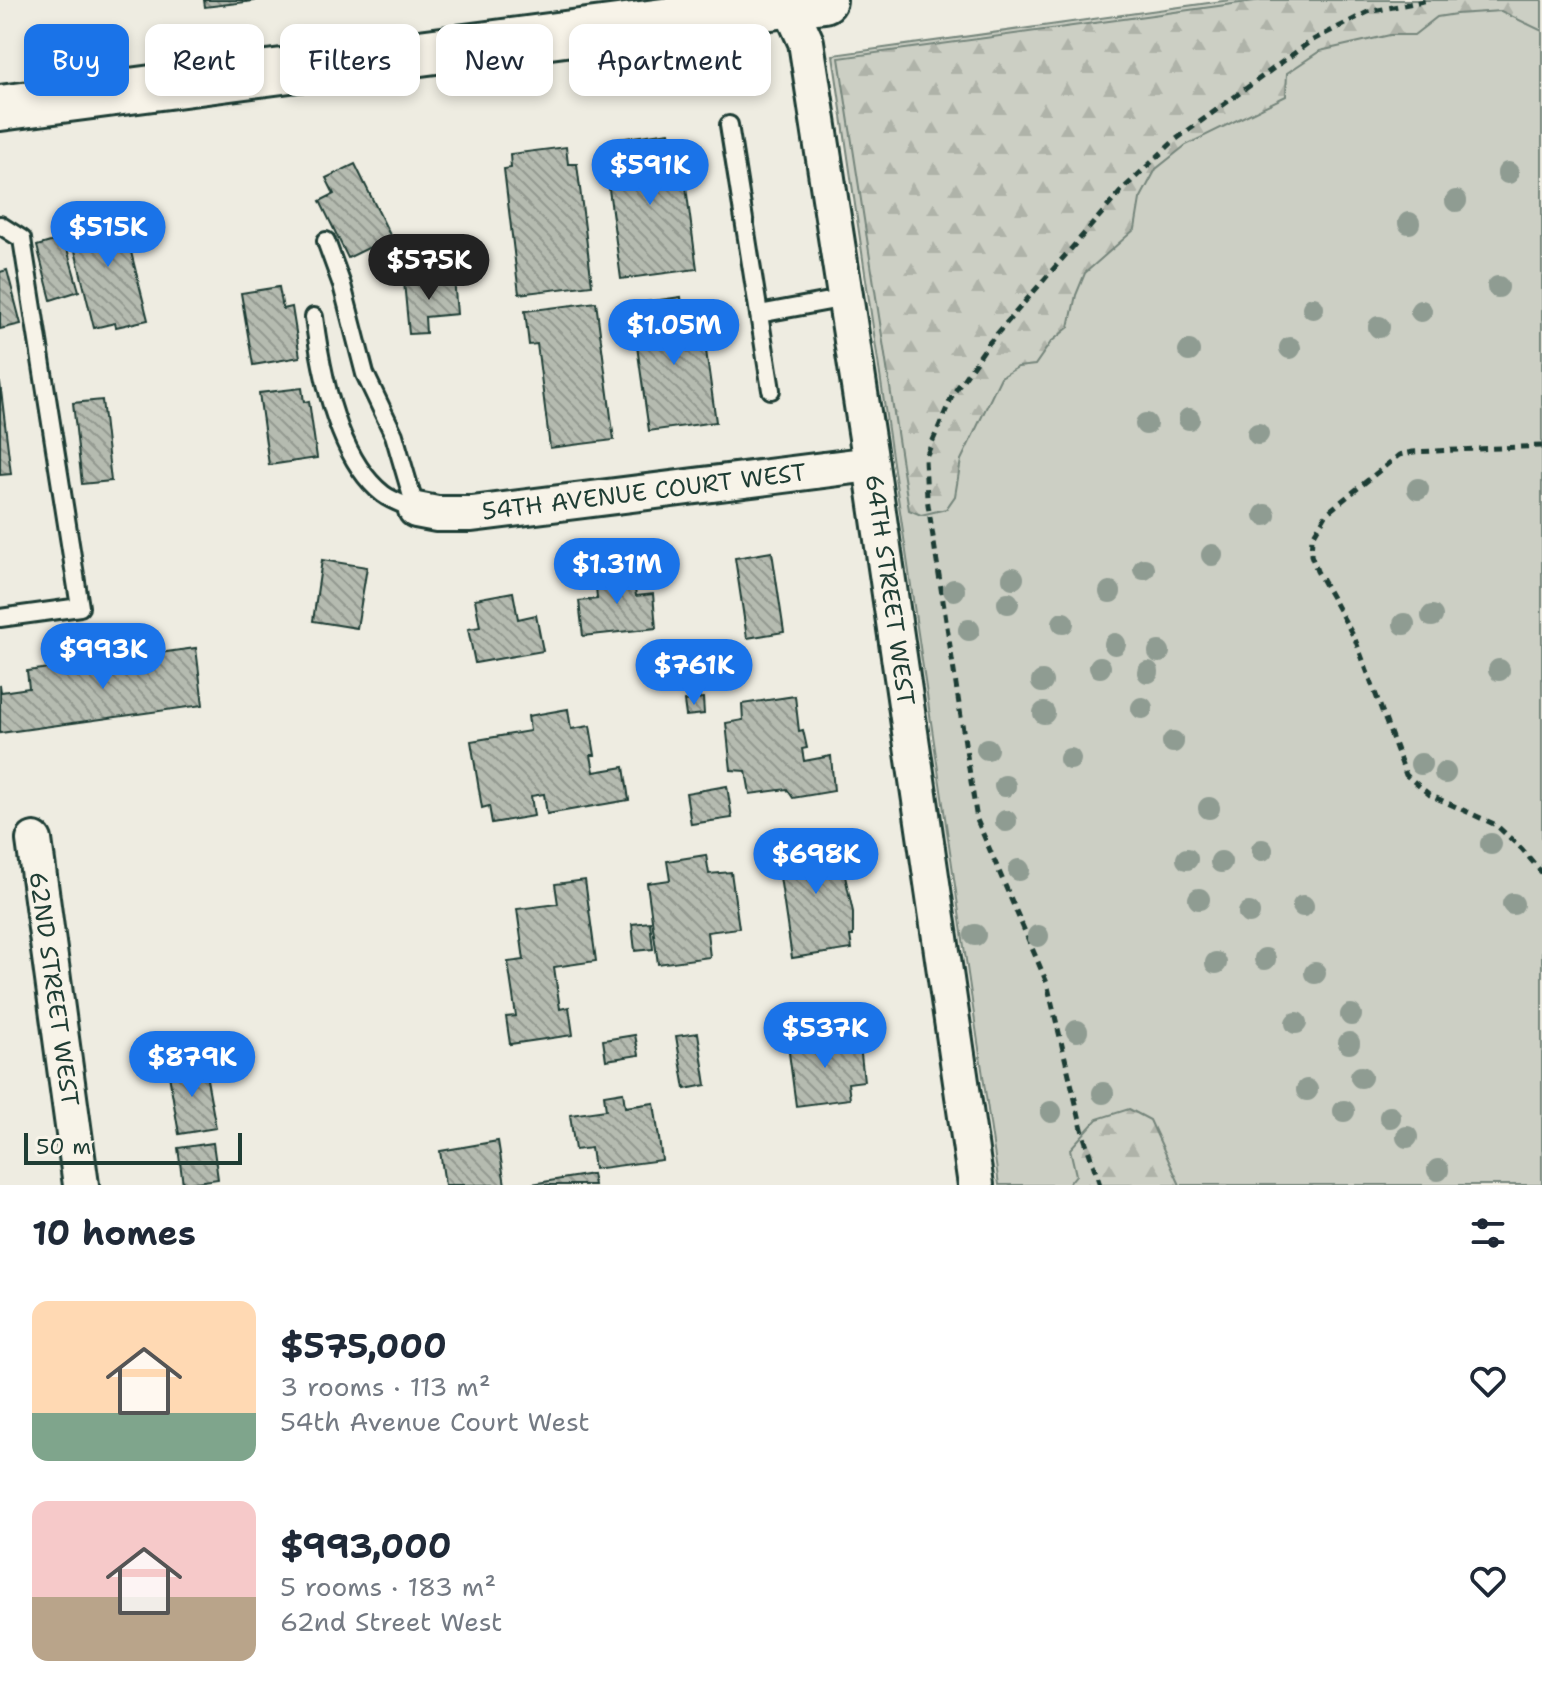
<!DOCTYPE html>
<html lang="en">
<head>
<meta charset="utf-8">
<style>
	body { margin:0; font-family:"Shantell Sans",sans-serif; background:#f6f6f7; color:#1f2937; height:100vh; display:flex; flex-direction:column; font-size:30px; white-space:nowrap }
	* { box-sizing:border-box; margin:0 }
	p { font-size:26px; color:#747a83 }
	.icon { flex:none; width:44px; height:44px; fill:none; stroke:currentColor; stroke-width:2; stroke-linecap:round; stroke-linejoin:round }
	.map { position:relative; height:1185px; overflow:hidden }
	.drawer { display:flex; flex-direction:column; background:#fff; flex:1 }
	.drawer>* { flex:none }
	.banner { position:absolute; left:24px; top:24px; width:800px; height:72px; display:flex; gap:16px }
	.scale { position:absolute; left:24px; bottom:20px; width:218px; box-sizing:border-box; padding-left:8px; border:4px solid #1f3d34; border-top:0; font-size:22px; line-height:28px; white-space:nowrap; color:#1f3d34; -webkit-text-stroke:6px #f7f3e8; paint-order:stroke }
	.price { position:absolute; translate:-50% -68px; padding:0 18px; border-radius:28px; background:#1a73e8; color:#fff; font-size:26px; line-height:52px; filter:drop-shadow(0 2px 4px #0008) }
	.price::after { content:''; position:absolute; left:50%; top:48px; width:24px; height:18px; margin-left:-12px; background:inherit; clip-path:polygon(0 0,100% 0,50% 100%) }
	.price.on { background:#222; color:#fff }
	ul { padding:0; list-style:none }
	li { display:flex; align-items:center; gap:24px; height:200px; padding:0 32px }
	li span { display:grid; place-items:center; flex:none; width:224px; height:160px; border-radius:16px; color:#555 }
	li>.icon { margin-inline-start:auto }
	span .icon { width:96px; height:96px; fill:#fffc; stroke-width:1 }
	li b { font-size:34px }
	h2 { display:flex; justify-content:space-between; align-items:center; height:96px; padding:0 32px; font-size:34px }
	.chip { padding:0 28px; border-radius:16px; background:#fff; box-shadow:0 4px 12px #0003; font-size:28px; line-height:72px }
	.chip.on { background:#1a73e8; color:#fff }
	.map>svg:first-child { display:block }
</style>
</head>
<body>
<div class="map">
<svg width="1542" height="1185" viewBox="0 0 1542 1185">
	<defs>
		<pattern id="forest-firs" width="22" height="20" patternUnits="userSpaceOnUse" patternTransform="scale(2)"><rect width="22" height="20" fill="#cccfc4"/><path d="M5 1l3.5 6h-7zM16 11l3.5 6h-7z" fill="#afb3a9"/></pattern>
		<pattern id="building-back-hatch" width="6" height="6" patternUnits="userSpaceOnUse" patternTransform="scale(2)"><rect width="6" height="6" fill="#b5bbb0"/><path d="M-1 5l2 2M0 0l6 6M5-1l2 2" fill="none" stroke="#939990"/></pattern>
	</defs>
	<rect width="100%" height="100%" fill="#eeece1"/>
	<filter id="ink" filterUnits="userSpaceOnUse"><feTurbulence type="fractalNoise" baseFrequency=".0125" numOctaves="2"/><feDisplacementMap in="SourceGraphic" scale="16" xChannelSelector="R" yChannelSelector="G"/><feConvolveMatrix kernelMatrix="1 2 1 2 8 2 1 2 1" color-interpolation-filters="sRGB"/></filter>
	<g filter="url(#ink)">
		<path fill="#cccfc4" stroke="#76867c" stroke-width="2" d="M1230,0H1542V1185H999L833,55Z"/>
		<g fill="url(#forest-firs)" stroke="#76867c" stroke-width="2">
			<path d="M1262,0H1542V31L1501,11L1456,14L1437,17L1414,35H1390L1320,51L1287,73L1286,96L1186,145L1156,169L1140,199L1135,229L1085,273L1076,295L1069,327L1051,342L1035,365L1018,367L1001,377L961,460L955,496L946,509L921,515L909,510L839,58Z"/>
			<path d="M1129,1109L1150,1120L1180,1185H1068L1076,1175L1070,1149L1097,1119Z"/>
		</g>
		<g fill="url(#building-back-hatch)" stroke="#1f3d34" stroke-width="2">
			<path d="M204,0H253L254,1L205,7Z"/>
			<path d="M669,132L672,150L681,149L697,269L621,279L605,159L619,157L617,139Z"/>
			<path d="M566,147L568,164H577L592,285L519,294L504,169L511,168L510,154Z"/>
			<path d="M355,164L391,237L348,258L320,201L334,194L326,178Z"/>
			<path d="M119,204L148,320L116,327L115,323L94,328L69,226L83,223L81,214Z"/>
			<path d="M64,238L79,291L51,300L37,246Z"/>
			<path d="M7,270L21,324L0,329V272Z"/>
			<path d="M454,278L457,314L425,317L426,333L409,334L404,282Z"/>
			<path d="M279,287L283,309L292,307L300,357L253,365L241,293Z"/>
			<path d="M681,297L684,318L701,315L716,422L649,431L634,325L648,323L645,302Z"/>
			<path d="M596,302L614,440L550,448L537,344L529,345L525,311Z"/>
			<path d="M0,382L11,474L0,475Z"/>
			<path d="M302,388L304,402L309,401L317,458L269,465L259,393Z"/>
			<path d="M102,400L111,481L82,484L73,403Z"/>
			<path d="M772,552L784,632L747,638L735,558Z"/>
			<path d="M322,560L367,567L357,628L313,621Z"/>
			<path d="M632,568L636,596L653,594L656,628L583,636L579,601L597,599L595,572Z"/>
			<path d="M513,592L518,619L536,615L543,651L475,663L468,629L480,627L475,599Z"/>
			<path d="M196,648L203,705L0,733V685L1,692L29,688L27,671Z"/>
			<path d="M795,696L799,731L803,730L807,748L802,749L804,761L831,756L834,791L793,798L787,789L750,794L746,771L731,770L726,723L743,720L742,704Z"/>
			<path d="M703,698L704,714L686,716L684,701Z"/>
			<path d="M568,709L571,729L590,726L595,755H591L594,772L624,767L629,800L547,814L544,794L531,796L534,816L492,823L489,806L482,808L471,741L530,731L528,716Z"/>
			<path d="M727,786L732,818L691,824L686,793Z"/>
			<path d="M835,830L839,859L841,858L853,912V936H850L852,949L792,958L779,870L788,869L783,838Z"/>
			<path d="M706,855L709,874L731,872L739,928L707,932L710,957L658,964L647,883L670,880L667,861Z"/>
			<path d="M585,880L596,961L554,967L560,1009L569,1007L573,1035L510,1044L506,1017L516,1016L508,962L524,960L517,909L558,904L555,884Z"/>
			<path d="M650,922L653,949L635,951L632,924Z"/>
			<path d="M698,1033L706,1085L685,1089L676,1036Z"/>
			<path d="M635,1035L639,1055L606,1060L603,1040Z"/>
			<path d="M859,1037L864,1081L848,1083L850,1099L796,1106L788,1045Z"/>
			<path d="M204,1063L216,1128L179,1134L168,1069Z"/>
			<path d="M623,1092L625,1107L654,1103L662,1160L594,1169L591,1148L575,1150L570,1115L606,1110L604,1095Z"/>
			<path d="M498,1141L505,1185H445L440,1151Z"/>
			<path d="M213,1143L218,1179L183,1184L178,1148Z"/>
			<path d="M592,1174L594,1185H531V1184Z"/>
		</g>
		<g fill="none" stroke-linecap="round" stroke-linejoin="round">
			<g stroke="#1f3d34" stroke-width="22">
				<g id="lane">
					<path d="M729,125L771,390"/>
					<path d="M0,225L22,239L80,607L0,618"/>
					<path d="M326,241L342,285L365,374L394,435L416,510"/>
					<path d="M759,314L846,298"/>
					<path d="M314,317C321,371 337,458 383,494C392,501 406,505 416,510"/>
				</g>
			</g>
			<g stroke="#1f3d34" stroke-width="40">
				<g id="street">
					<path d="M787,0L806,42L871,464L976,1185"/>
					<path d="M416,510L437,514H472L871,464"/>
					<path d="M34,840L81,1185"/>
				</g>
			</g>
			<g stroke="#1f3d34" stroke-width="50">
				<path id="primary" d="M0,108L824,0"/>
			</g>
			<g stroke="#1f3d34" stroke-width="5" stroke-dasharray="8 6" stroke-linecap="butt">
				<path d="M1542,446L1413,452L1399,455L1327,513L1312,538L1311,555L1317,571L1355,639L1406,775L1430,795L1496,825L1522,849L1542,873"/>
				<path d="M1100,1185L1084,1137L1047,983L977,820L927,498L925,459L953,394L989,343L1123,189L1175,140L1311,41L1368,12L1429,0"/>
			</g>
			<use href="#lane" stroke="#f7f3e8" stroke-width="16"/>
			<use href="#street" stroke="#f7f3e8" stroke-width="34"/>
			<use href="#primary" stroke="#f7f3e8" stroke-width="44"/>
		</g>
		<g fill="#8f9c92">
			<circle cx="1508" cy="173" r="11"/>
			<circle cx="1456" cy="201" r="11"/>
			<circle cx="1409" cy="223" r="11"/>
			<circle cx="1498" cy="287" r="11"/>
			<circle cx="1313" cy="308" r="11"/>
			<circle cx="1421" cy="311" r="11"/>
			<circle cx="1379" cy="327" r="11"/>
			<circle cx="1290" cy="348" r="11"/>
			<circle cx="1189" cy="351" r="11"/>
			<circle cx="1189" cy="419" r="11"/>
			<circle cx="1146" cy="424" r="11"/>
			<circle cx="1258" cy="434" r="11"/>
			<circle cx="1418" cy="489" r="11"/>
			<circle cx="1265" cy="515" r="11"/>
			<circle cx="1212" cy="555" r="11"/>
			<circle cx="1144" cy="569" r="11"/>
			<circle cx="1013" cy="578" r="11"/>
			<circle cx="954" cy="590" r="11"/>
			<circle cx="1110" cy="592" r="11"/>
			<circle cx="1008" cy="603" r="11"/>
			<circle cx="1432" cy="616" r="11"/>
			<circle cx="1063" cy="623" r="11"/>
			<circle cx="1404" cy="624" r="11"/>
			<circle cx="969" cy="630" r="11"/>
			<circle cx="1115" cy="644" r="11"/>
			<circle cx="1159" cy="652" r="11"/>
			<circle cx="1100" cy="667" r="11"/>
			<circle cx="1499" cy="670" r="11"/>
			<circle cx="1148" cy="672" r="11"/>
			<circle cx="1042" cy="682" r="11"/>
			<circle cx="1142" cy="708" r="11"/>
			<circle cx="1044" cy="713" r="11"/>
			<circle cx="1173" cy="742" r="11"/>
			<circle cx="987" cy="749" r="11"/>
			<circle cx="1070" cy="759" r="11"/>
			<circle cx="1421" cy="764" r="11"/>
			<circle cx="1445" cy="773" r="11"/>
			<circle cx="1005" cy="786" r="11"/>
			<circle cx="1209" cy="808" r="11"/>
			<circle cx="1006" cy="821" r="11"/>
			<circle cx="1491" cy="844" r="11"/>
			<circle cx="1262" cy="850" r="11"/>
			<circle cx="1187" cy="859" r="11"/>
			<circle cx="1221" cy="862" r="11"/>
			<circle cx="1019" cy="870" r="11"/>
			<circle cx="1199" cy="899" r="11"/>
			<circle cx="1513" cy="904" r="11"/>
			<circle cx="1303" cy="906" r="11"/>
			<circle cx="1249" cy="913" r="11"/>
			<circle cx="975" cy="935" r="11"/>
			<circle cx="1038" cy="936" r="11"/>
			<circle cx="1265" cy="959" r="11"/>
			<circle cx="1216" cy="963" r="11"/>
			<circle cx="1315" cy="973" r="11"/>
			<circle cx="1351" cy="1015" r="11"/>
			<circle cx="1296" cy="1023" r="11"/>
			<circle cx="1077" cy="1031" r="11"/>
			<circle cx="1349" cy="1043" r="11"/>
			<circle cx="1361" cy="1077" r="11"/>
			<circle cx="1307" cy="1090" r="11"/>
			<circle cx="1103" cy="1093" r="11"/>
			<circle cx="1344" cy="1111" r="11"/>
			<circle cx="1051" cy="1112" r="11"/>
			<circle cx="1390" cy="1117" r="11"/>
			<circle cx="1407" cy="1137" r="11"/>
			<circle cx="1438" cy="1170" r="11"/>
		</g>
	</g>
	<g text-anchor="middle" stroke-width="6" stroke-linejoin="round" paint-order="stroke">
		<g font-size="24" fill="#1f3d34" stroke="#f7f3e8">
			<text transform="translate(644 492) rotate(-7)" y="8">54TH AVENUE COURT WEST</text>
			<text transform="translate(890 590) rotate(82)" y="8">64TH STREET WEST</text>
			<text transform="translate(54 989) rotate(82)" y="8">62ND STREET WEST</text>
		</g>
	</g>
</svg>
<div class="scale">50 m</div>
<b class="price" style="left:650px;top:207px">$591K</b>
<b class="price" style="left:108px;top:269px">$515K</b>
<b class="price on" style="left:429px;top:302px">$575K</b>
<b class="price" style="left:674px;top:367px">$1.05M</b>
<b class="price" style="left:617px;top:606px">$1.31M</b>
<b class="price" style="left:103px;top:691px">$993K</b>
<b class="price" style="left:694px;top:707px">$761K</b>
<b class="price" style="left:816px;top:896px">$698K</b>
<b class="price" style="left:825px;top:1070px">$537K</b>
<b class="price" style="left:192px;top:1099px">$879K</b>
<div class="banner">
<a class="chip on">Buy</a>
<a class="chip">Rent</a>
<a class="chip">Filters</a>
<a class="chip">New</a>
<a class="chip">Apartment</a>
</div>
</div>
<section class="drawer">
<h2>10 homes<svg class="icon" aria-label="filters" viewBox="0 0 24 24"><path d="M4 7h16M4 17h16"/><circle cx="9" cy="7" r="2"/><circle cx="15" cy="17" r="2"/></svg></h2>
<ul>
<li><span style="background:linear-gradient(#ffd9b3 70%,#7fa58c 0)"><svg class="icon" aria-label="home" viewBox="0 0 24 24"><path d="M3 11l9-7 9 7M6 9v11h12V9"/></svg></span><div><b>$575,000</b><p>3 rooms · 113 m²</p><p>54th Avenue Court West</p></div><svg class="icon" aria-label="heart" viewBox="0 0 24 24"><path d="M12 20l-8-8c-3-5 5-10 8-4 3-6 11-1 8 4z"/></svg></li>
<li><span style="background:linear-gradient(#f6c9c9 60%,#b9a48a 0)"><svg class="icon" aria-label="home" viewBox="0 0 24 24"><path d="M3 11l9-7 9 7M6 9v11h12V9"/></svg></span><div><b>$993,000</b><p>5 rooms · 183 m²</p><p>62nd Street West</p></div><svg class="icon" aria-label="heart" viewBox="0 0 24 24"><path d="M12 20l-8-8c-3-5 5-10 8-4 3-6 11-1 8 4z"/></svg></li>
</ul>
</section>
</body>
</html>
